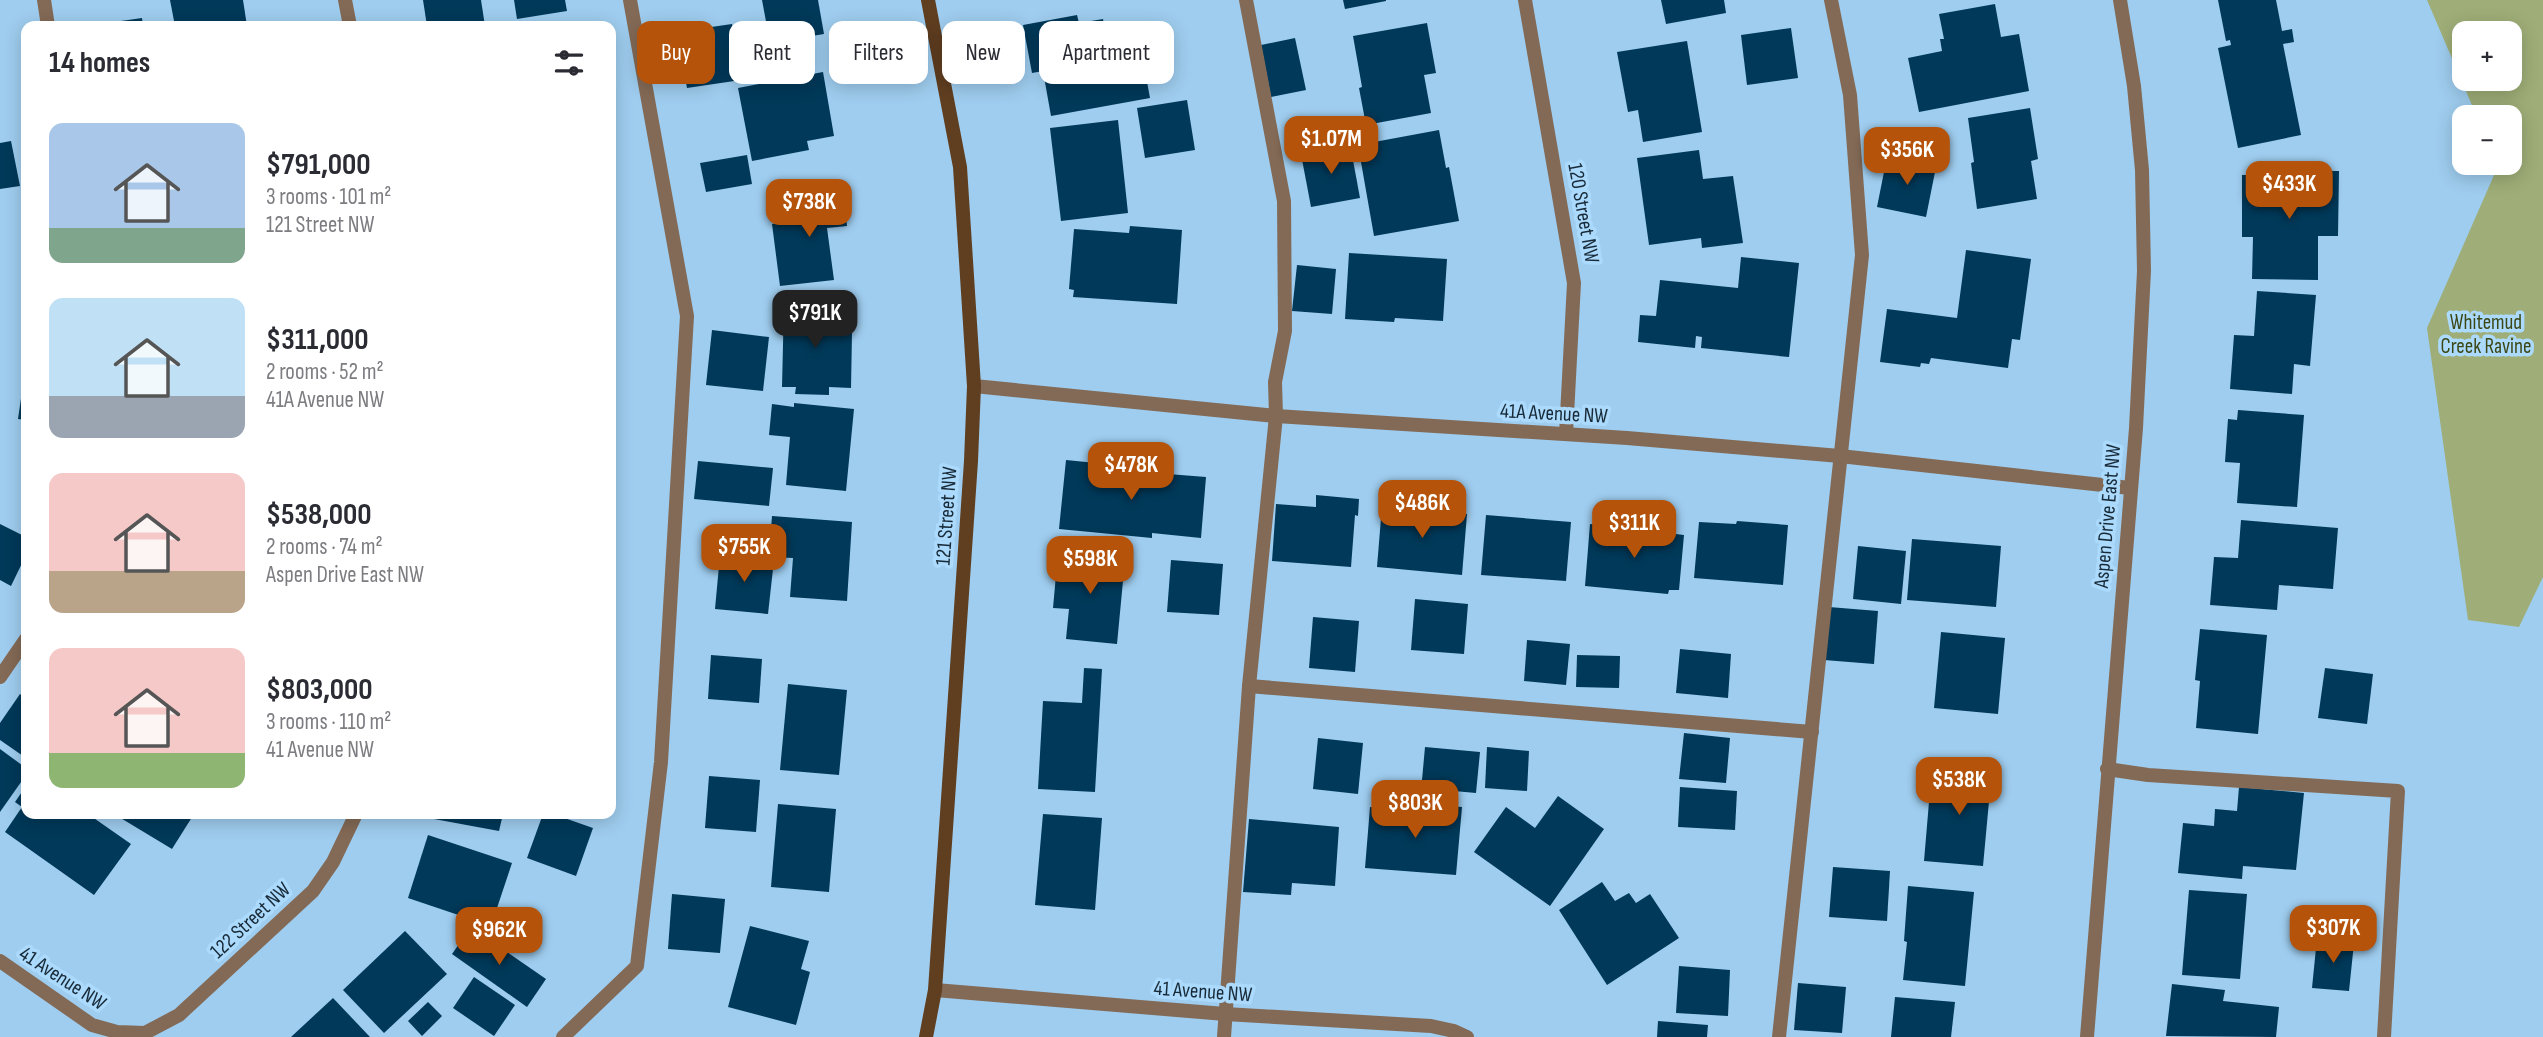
<!DOCTYPE html>
<html lang="en">
<head>
<meta charset="utf-8">
<style>
	body { margin:0; font-family:"Sofia Sans Condensed",sans-serif; background:#f7f7f7; color:#2b2b33; height:100vh; display:flex; flex-direction:column; font-size:26px; white-space:nowrap }
	* { box-sizing:border-box; margin:0 }
	p { font-size:23px; color:#7c7c81 }
	.icon { flex:none; width:38px; height:38px; fill:none; stroke:currentColor; stroke-width:2; stroke-linecap:round; stroke-linejoin:round }
	.map { position:relative; flex:1; overflow:hidden }
	.sheet { position:absolute; left:21px; top:21px; width:595px; height:798px; display:flex; flex-direction:column; background:#fff; border-radius:14px; box-shadow:0 4px 18px #0003 }
	.sheet>* { flex:none }
	.top-card { position:absolute; left:637px; top:21px; width:665px; height:63px; display:flex; gap:14px }
	.fabs { position:absolute; left:2452px; top:21px; display:grid; gap:14px }
	.fabs a { display:grid; place-items:center; width:70px; height:70px; border-radius:14px; background:#fff; box-shadow:0 4px 18px #0003; font-size:35px }
	.price { position:absolute; translate:-50% -60px; padding:0 16px; border-radius:14px; background:#b45309; color:#fff; font-size:23px; line-height:46px; filter:drop-shadow(0 2px 4px #0008) }
	.price::after { content:''; position:absolute; left:50%; top:42px; width:21px; height:16px; margin-left:-10px; background:inherit; clip-path:polygon(0 0,100% 0,50% 100%) }
	.price.selected { background:#222; color:#fff }
	ul { padding:0; list-style:none }
	li { display:flex; align-items:center; gap:21px; height:175px; padding:0 28px }
	li span { display:grid; place-items:center; flex:none; width:196px; height:140px; border-radius:14px; color:#555 }
	li>.icon { margin-inline-start:auto }
	span .icon { width:84px; height:84px; fill:#fffc; stroke-width:1 }
	li b { font-size:30px }
	h2 { display:flex; justify-content:space-between; align-items:center; height:84px; padding:0 28px; font-size:30px }
	.pill { padding:0 24px; border-radius:14px; background:#fff; box-shadow:0 4px 18px #0003; font-size:24px; line-height:63px }
	.pill.selected { background:#b45309; color:#fff }
	.map>svg:first-child { display:block }
</style>
</head>
<body>
<div class="map">
<svg width="2543" height="1037" viewBox="0 0 2543 1037">
	<rect width="100%" height="100%" fill="#9fcdef"/>
	<path fill="#9fae78" fill-rule="evenodd" d="M2427,0H2543V577L2519,627L2468,620L2427,328L2498,166L2497,163H2510V117H2477ZM2464,33H2510V79H2464Z"/>
	<g fill="#003959">
		<path d="M170,0H243L247,26H175Z"/>
		<path d="M423,0H481L485,26H427Z"/>
		<path d="M514,0H565L567,11L517,19Z"/>
		<path d="M762,0H818L824,34L770,43Z"/>
		<path d="M1343,0H1386V1L1345,9Z"/>
		<path d="M1661,0H1724L1726,13L1666,24Z"/>
		<path d="M2218,0H2276L2282,31L2292,29L2294,42L2283,44L2301,135L2238,148L2218,48L2231,45L2230,40L2226,41Z"/>
		<path d="M1995,4L2001,37L2019,34L2029,91L1919,112L1908,58L1942,51L1940,39H1944L1939,14Z"/>
		<path d="M1077,15L1079,23L1103,19L1108,44L1139,38L1150,98L1051,116L1043,71L1032,73L1023,25Z"/>
		<path d="M142,18L143,26H93V25Z"/>
		<path d="M1427,23L1436,73L1424,75L1431,113L1366,125L1359,88L1362,87L1353,36Z"/>
		<path d="M732,24L741,80L687,88L677,32Z"/>
		<path d="M1791,28L1798,78L1747,85L1741,35Z"/>
		<path d="M1295,38L1306,90L1271,97L1261,45Z"/>
		<path d="M1687,41L1702,132L1643,142L1638,110L1628,112L1617,52Z"/>
		<path d="M823,72L834,136L807,141L809,150L752,161L738,88Z"/>
		<path d="M1187,100L1195,150L1145,158L1137,108Z"/>
		<path d="M2030,108L2038,159L2031,161L2037,199L1977,209L1971,163L1974,162L1968,118Z"/>
		<path d="M1118,120L1128,213L1061,221L1050,128Z"/>
		<path d="M1439,130L1446,168L1449,167L1459,221L1374,236L1358,145Z"/>
		<path d="M11,141L20,186L0,189V143Z"/>
		<path d="M1350,144L1360,198L1311,207L1301,154Z"/>
		<path d="M1699,150L1703,179L1733,176L1743,243L1702,248L1701,238L1649,245L1637,158Z"/>
		<path d="M747,155L752,184L706,192L700,163Z"/>
		<path d="M1887,157L1936,167L1926,217L1877,207Z"/>
		<path d="M2256,171H2339L2338,236H2318V280L2252,279L2253,237H2242V175H2256Z"/>
		<path d="M843,191L847,226L827,228L834,280L780,286L772,224L796,221L793,197Z"/>
		<path d="M1130,226L1182,230L1177,304L1073,297L1074,290L1069,289L1074,229L1129,233Z"/>
		<path d="M1966,250L2031,259L2020,340L2012,339L2008,368L1931,358L1929,364L1921,363L1920,367L1880,362L1887,309L1957,318Z"/>
		<path d="M1349,253L1447,259L1443,321L1395,318L1394,322L1345,319Z"/>
		<path d="M1741,257L1799,263L1789,357L1701,348L1702,337L1696,336L1695,348L1638,342L1640,315L1656,316L1660,280L1738,288Z"/>
		<path d="M1297,265L1336,269L1332,314L1292,311Z"/>
		<path d="M2257,291L2316,295L2310,366L2294,364L2292,394L2230,389L2234,335L2254,336Z"/>
		<path d="M784,302L834,303V332L852,333L851,388L829,387V395L795,394L796,387H782Z"/>
		<path d="M712,330L769,337L763,391L706,385Z"/>
		<path d="M25,371H26V420L18,419Z"/>
		<path d="M794,403L854,409L846,491L786,485L790,437L769,435L772,404L794,407Z"/>
		<path d="M2238,410L2304,415L2297,507L2237,503L2240,463L2225,462L2228,419L2237,420Z"/>
		<path d="M1066,460L1116,465L1115,473L1155,477V473L1206,477L1201,538L1152,533V538L1059,529Z"/>
		<path d="M698,461L773,468L769,506L694,499Z"/>
		<path d="M1316,495L1359,499L1358,516L1355,515L1351,567L1272,561L1276,504L1316,507Z"/>
		<path d="M1382,506L1467,514L1462,575L1377,567Z"/>
		<path d="M1486,515L1571,522L1566,581L1481,575Z"/>
		<path d="M772,516L852,522L847,601L790,597L793,558L769,557Z"/>
		<path d="M2241,520L2338,528L2333,589L2279,585L2277,610L2210,605L2214,557L2238,558Z"/>
		<path d="M1737,521L1788,525L1783,585L1694,578L1699,522L1736,524Z"/>
		<path d="M0,524L26,537V555L11,586L0,580Z"/>
		<path d="M1590,524L1684,535L1679,590H1669L1668,594L1585,586Z"/>
		<path d="M1912,539L2001,546L1996,607L1907,600Z"/>
		<path d="M1858,546L1906,551L1901,604L1853,599Z"/>
		<path d="M1058,553L1125,560L1117,644L1066,639L1069,609L1053,608Z"/>
		<path d="M720,555L774,560L768,614L715,609Z"/>
		<path d="M1171,560L1223,564L1219,615L1167,612Z"/>
		<path d="M1415,599L1468,604L1464,654L1411,650Z"/>
		<path d="M1829,607L1878,611L1874,664L1824,660Z"/>
		<path d="M1313,617L1359,621L1355,672L1309,668Z"/>
		<path d="M2200,629L2267,635L2258,734L2196,728L2200,681L2195,680Z"/>
		<path d="M1941,632L2005,638L1998,714L1934,708Z"/>
		<path d="M1527,640L1570,644L1566,685L1524,681Z"/>
		<path d="M1680,649L1731,654L1728,698L1676,693Z"/>
		<path d="M711,655L762,659L759,703L708,699Z"/>
		<path d="M1577,655L1620,656L1619,688L1576,687Z"/>
		<path d="M1084,668L1102,669L1095,792L1038,789L1043,701L1082,703Z"/>
		<path d="M2325,668L2373,674L2367,724L2318,718Z"/>
		<path d="M788,684L847,690L839,775L780,770Z"/>
		<path d="M20,694L26,699V758L0,740V723Z"/>
		<path d="M1684,733L1730,738L1726,783L1679,779Z"/>
		<path d="M1318,738L1363,743L1358,794L1313,789Z"/>
		<path d="M1425,747L1480,752L1476,793L1443,790V793L1421,791Z"/>
		<path d="M1487,747L1529,751L1527,791L1485,788Z"/>
		<path d="M0,749L26,768V775L0,812Z"/>
		<path d="M1943,764L1992,769L1983,866L1924,861L1929,802L1939,803Z"/>
		<path d="M709,776L760,780L756,832L705,828Z"/>
		<path d="M26,786V814H88L131,844L94,895L5,832L22,807L15,802Z"/>
		<path d="M1680,787L1737,791L1735,830L1678,827Z"/>
		<path d="M2239,787L2304,793L2296,870L2243,866L2242,879L2178,873L2183,823L2214,826L2215,809L2237,811Z"/>
		<path d="M1558,796L1604,829L1550,906L1474,852L1506,807L1535,828Z"/>
		<path d="M778,804L836,809L829,892L771,887Z"/>
		<path d="M1422,804L1462,807L1456,875L1365,868L1370,807L1422,812Z"/>
		<path d="M114,814H194L172,849Z"/>
		<path d="M435,814H503L499,831L434,819Z"/>
		<path d="M543,814H553L593,828L576,876L527,858Z"/>
		<path d="M1043,814L1102,818L1095,910L1035,905Z"/>
		<path d="M1249,819L1339,827L1335,886L1292,883L1291,895L1243,892Z"/>
		<path d="M428,835L512,863L491,926L408,898Z"/>
		<path d="M1833,867L1890,871L1887,921L1829,917Z"/>
		<path d="M1602,882L1615,901L1629,893L1636,903L1650,894L1679,938L1607,985L1559,910Z"/>
		<path d="M1908,886L1974,892L1965,986L1903,980L1907,942L1904,941Z"/>
		<path d="M2189,890L2247,894L2240,979L2182,975Z"/>
		<path d="M672,894L725,899L720,953L668,949Z"/>
		<path d="M750,926L809,941L801,969L810,972L796,1025L728,1007Z"/>
		<path d="M471,927L546,979L527,1007L452,954Z"/>
		<path d="M405,931L447,974L384,1033L343,990Z"/>
		<path d="M2317,938L2354,943L2349,991L2312,988Z"/>
		<path d="M1679,966L1730,970L1728,1016L1676,1013Z"/>
		<path d="M474,977L515,1005L494,1036L453,1008Z"/>
		<path d="M1798,983L1846,987L1842,1033L1794,1030Z"/>
		<path d="M2172,984L2225,990L2223,1001L2279,1007L2276,1037L2166,1036Z"/>
		<path d="M1895,997L1955,1002L1951,1037H1891Z"/>
		<path d="M333,998L370,1037H291Z"/>
		<path d="M428,1002L442,1016L422,1036L408,1021Z"/>
		<path d="M1658,1021L1708,1025L1707,1037H1657Z"/>
	</g>
	<g fill="none" stroke-linecap="round" stroke-linejoin="round">
		<g stroke="#836a56" stroke-width="14">
			<path d="M44,0L48,26"/>
			<path d="M0,677L26,639"/>
			<path d="M1249,686L1812,732"/>
			<path d="M2107,769L2148,775L2398,791L2384,1037"/>
			<path d="M563,1037L637,966L661,762L687,316L630,0"/>
			<path d="M1224,1037L1249,686L1276,416L1275,382L1285,331L1284,201L1246,0"/>
			<path d="M1779,1037L1862,255L1850,95L1831,0"/>
		</g>
		<g stroke="#836a56" stroke-width="14">
			<path d="M345,0L350,26"/>
			<path d="M1525,0L1574,283L1566,434"/>
			<path d="M974,386L1276,416L1627,438L1840,456L2130,488"/>
			<path d="M0,961L92,1025L117,1032L145,1033L179,1015L313,891L333,862L356,814"/>
			<path d="M935,990L1225,1014L1431,1026L1454,1031L1467,1037"/>
			<path d="M2087,1037L2136,428L2144,271L2142,170L2134,86L2120,0"/>
		</g>
		<path stroke="#603e20" stroke-width="14" d="M926,1037L935,990L971,461L974,386L960,167L928,0"/>
	</g>
	<g text-anchor="middle" stroke-width="7" stroke-linejoin="round" paint-order="stroke">
		<g font-size="21" fill="#182a37" stroke="#abdafd">
			<text transform="translate(1584 213) rotate(80)" y="7">120 Street NW</text>
			<text transform="translate(1554 413) rotate(3)" y="7">41A Avenue NW</text>
			<text transform="translate(946 516) rotate(-86)" y="7">121 Street NW</text>
			<text transform="translate(2107 516) rotate(-85)" y="7">Aspen Drive East NW</text>
			<text transform="translate(250 920) rotate(-43)" y="7">122 Street NW</text>
			<text transform="translate(63 978) rotate(33)" y="7">41 Avenue NW</text>
			<text transform="translate(1203 991) rotate(4)" y="7">41 Avenue NW</text>
		</g>
		<g font-size="21" fill="#3c4713" stroke="#abdafd">
			<text x="2486" y="329">Whitemud<tspan x="2486" dy="24">Creek Ravine</tspan></text>
		</g>
	</g>
</svg>
<div class="fabs">
<a>+</a>
<a>−</a>
</div>
<b class="price" style="left:1331px;top:176px">$1.07M</b>
<b class="price" style="left:1907px;top:187px">$356K</b>
<b class="price" style="left:2289px;top:221px">$433K</b>
<b class="price" style="left:809px;top:239px">$738K</b>
<b class="price selected" style="left:815px;top:350px">$791K</b>
<b class="price" style="left:1131px;top:502px">$478K</b>
<b class="price" style="left:1422px;top:540px">$486K</b>
<b class="price" style="left:1634px;top:560px">$311K</b>
<b class="price" style="left:744px;top:584px">$755K</b>
<b class="price" style="left:1090px;top:596px">$598K</b>
<b class="price" style="left:1959px;top:817px">$538K</b>
<b class="price" style="left:1415px;top:840px">$803K</b>
<b class="price" style="left:2333px;top:965px">$307K</b>
<b class="price" style="left:499px;top:967px">$962K</b>
<div class="top-card">
<a class="pill selected">Buy</a>
<a class="pill">Rent</a>
<a class="pill">Filters</a>
<a class="pill">New</a>
<a class="pill">Apartment</a>
</div>
<section class="sheet">
<h2>14 homes<svg class="icon" aria-label="filters" viewBox="0 0 24 24"><path d="M4 7h16M4 17h16"/><circle cx="9" cy="7" r="2"/><circle cx="15" cy="17" r="2"/></svg></h2>
<ul>
<li><span style="background:linear-gradient(#a9c7e8 75%,#7fa58c 0)"><svg class="icon" aria-label="home" viewBox="0 0 24 24"><path d="M3 11l9-7 9 7M6 9v11h12V9"/></svg></span><div><b>$791,000</b><p>3 rooms · 101 m²</p><p>121 Street NW</p></div></li>
<li><span style="background:linear-gradient(#bfe0f5 70%,#9aa5b1 0)"><svg class="icon" aria-label="home" viewBox="0 0 24 24"><path d="M3 11l9-7 9 7M6 9v11h12V9"/></svg></span><div><b>$311,000</b><p>2 rooms · 52 m²</p><p>41A Avenue NW</p></div></li>
<li><span style="background:linear-gradient(#f6c9c9 70%,#b9a48a 0)"><svg class="icon" aria-label="home" viewBox="0 0 24 24"><path d="M3 11l9-7 9 7M6 9v11h12V9"/></svg></span><div><b>$538,000</b><p>2 rooms · 74 m²</p><p>Aspen Drive East NW</p></div></li>
<li><span style="background:linear-gradient(#f6c9c9 75%,#8fb573 0)"><svg class="icon" aria-label="home" viewBox="0 0 24 24"><path d="M3 11l9-7 9 7M6 9v11h12V9"/></svg></span><div><b>$803,000</b><p>3 rooms · 110 m²</p><p>41 Avenue NW</p></div></li>
</ul>
</section>
</div>
</body>
</html>
